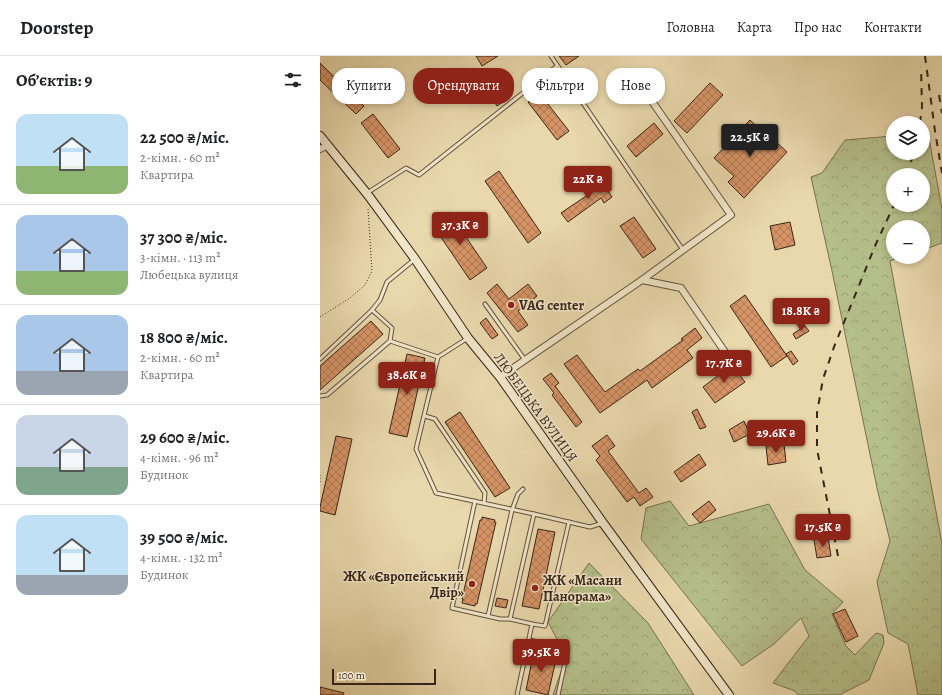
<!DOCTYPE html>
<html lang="uk">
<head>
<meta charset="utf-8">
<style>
	body { margin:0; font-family:Alegreya,serif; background:#f2f2f2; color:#202124; height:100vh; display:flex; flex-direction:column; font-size:15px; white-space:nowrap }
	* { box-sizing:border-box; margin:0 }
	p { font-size:13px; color:#757577 }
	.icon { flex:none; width:22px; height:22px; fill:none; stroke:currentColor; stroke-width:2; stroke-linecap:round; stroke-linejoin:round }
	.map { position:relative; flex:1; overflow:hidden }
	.side { display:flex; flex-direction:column; background:#fff; width:320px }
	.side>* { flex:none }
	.guide { position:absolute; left:12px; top:12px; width:380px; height:36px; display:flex; gap:8px }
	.fabs { position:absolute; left:566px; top:60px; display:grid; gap:8px }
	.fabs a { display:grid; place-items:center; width:44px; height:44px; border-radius:50%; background:#fff; box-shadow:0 2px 6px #0003; font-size:20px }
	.scale { position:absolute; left:12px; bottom:10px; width:104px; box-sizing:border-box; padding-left:4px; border:2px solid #39251a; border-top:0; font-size:11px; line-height:14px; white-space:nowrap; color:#39251a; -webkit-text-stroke:3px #f1e6c9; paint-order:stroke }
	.price { position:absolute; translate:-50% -34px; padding:0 9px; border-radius:4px; background:#8f2418; color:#fff; font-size:13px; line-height:26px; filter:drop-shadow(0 1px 2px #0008) }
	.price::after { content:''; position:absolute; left:50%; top:24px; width:12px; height:9px; margin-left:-6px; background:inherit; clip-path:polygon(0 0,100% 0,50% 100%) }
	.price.selected { background:#222; color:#fff }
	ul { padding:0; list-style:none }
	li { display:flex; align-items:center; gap:12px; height:100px; padding:0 16px }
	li+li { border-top:1px solid #e0e0e0 }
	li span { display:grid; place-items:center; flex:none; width:112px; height:80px; border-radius:12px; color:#555 }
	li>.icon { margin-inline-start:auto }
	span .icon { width:48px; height:48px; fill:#fffc; stroke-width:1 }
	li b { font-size:17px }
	h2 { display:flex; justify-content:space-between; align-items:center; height:48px; padding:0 16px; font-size:17px }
	.chip { padding:0 14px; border-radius:16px; background:#fff; box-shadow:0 2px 6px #0003; font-size:14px; line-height:36px }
	.chip.selected { background:#8f2418; color:#fff }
	header { display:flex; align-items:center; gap:24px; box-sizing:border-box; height:56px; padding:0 20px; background:#fff; border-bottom:1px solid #e0e0e0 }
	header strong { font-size:19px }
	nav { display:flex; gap:22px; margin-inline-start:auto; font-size:14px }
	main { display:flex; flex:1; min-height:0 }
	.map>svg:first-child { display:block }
</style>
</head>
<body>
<header>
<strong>Doorstep</strong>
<nav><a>Головна</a><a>Карта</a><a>Про нас</a><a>Контакти</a></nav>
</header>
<main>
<section class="side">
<h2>Об’єктів: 9<svg class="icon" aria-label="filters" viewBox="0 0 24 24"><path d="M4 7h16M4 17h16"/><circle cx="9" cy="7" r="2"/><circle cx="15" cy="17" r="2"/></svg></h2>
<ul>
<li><span style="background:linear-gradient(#bfe0f5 65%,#8fb573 0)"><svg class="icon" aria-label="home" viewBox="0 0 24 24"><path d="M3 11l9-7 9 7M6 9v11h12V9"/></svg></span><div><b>22 500 ₴/міс.</b><p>2-кімн. · 60 m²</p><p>Квартира</p></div></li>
<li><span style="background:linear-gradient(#a9c7e8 70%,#8fb573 0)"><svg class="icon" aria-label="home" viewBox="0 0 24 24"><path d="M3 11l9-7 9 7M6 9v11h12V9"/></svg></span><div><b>37 300 ₴/міс.</b><p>3-кімн. · 113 m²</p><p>Любецька вулиця</p></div></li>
<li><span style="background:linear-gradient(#a9c7e8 70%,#9aa5b1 0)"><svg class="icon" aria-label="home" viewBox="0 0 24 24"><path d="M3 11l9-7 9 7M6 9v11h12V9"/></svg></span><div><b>18 800 ₴/міс.</b><p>2-кімн. · 60 m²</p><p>Квартира</p></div></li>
<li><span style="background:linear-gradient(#c9d6e8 65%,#7fa58c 0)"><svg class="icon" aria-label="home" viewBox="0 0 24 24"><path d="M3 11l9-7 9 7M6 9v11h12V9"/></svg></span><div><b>29 600 ₴/міс.</b><p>4-кімн. · 96 m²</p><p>Будинок</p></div></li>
<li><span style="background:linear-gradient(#bfe0f5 75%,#9aa5b1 0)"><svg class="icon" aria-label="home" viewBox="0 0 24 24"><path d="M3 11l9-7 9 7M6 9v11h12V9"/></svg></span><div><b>39 500 ₴/міс.</b><p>4-кімн. · 132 m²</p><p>Будинок</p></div></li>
</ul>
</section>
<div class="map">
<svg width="622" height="639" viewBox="0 0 622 639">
	<defs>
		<pattern id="forest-crowns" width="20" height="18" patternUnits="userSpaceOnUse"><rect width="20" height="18" fill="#b5bf8a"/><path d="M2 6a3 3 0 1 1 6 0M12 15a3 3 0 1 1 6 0" fill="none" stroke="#9ca476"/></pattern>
		<pattern id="building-cross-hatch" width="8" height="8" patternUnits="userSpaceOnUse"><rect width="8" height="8" fill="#d69466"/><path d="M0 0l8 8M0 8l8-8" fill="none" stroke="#af7953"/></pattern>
	</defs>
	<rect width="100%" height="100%" fill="#e9d8ac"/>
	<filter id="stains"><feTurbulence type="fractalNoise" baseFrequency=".005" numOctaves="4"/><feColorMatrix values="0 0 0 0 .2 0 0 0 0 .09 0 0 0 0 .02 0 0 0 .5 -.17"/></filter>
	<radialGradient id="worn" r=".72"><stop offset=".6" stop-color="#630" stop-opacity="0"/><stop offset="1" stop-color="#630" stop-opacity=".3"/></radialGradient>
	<g fill="url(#forest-crowns)" stroke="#777252" fill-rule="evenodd">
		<path d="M608,77L622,153V187L603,194V171H573V201H581L570,205L622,488V639H598L588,588L568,577L557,526L570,485L557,432L512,215L491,121L502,117L525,84L573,80V97H603V78ZM573,119H603V149H573Z"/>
		<path d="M350,445L369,470L449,448L485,514L523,546L512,558L526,590L535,599L556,577L563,579L564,587L549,624L519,639H478L475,635L453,627L489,580L481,562L454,588L422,610L321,483L326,452Z"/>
		<path d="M269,507L328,567L374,639H233L246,601L228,566Z"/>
	</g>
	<g fill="url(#building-cross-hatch)" stroke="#39251a">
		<path d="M156,0H178L162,10Z"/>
		<path d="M239,0H259L246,9Z"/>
		<path d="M0,7L44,50L36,58L0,24Z"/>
		<path d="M179,21L192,39L177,50L170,39L172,38L167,29Z"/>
		<path d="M390,27L403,39L367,77L354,65Z"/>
		<path d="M220,38L249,75L237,84L208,46Z"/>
		<path d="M53,58L80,93L68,102L41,67Z"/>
		<path d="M430,64L449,82L451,81L467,96L424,142L408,126L414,120L394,102Z"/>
		<path d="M334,67L343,78L316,101L307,90Z"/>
		<path d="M179,115L221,177L208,187L165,125Z"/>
		<path d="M278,120L292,141L284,147L281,142L248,166L241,157L275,134L270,126Z"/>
		<path d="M129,156L167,212L150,224L112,168Z"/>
		<path d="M314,161L336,193L323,202L300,170Z"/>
		<path d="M470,166L475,189L455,194L450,170Z"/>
		<path d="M177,228L189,243L208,228L217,240L198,255L208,269L198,276L167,237Z"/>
		<path d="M425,239L467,300L451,311L410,250Z"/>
		<path d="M166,262L178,279L172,283L160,267Z"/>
		<path d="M51,265L63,278L0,334V310Z"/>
		<path d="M485,270L489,275L476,283L473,278Z"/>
		<path d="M375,272L382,282L367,294L373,302L332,332L327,324L280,357L244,308L257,299L285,336L318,313L320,315L363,284L361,283Z"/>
		<path d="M471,295L478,305L473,309L466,298Z"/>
		<path d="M87,298L105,302L87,381L69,377Z"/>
		<path d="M412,309L425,326L395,347L383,331Z"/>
		<path d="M231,317L239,327L235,330L262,366L256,371L232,339L234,337L223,323Z"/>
		<path d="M377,353L386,371L380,373L372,356Z"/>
		<path d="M140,356L190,432L175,441L125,366Z"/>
		<path d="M424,365L430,378L414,386L409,374Z"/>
		<path d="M287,379L295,390L288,395L319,437L326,432L333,441L320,450L314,441L307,446L276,404L280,400L272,390Z"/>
		<path d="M16,380L32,383L15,459L0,455V451Z"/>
		<path d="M464,388L466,406L448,409L446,390Z"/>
		<path d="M379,398L386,409L361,426L354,416Z"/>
		<path d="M389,445L396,454L380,467L372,458Z"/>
		<path d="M162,461L175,464L174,466H176L160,535L157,548H155V550L142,547L143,543H142L160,464H162Z"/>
		<path d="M218,473L235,476L219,553L202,550Z"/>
		<path d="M508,481L511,500L497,502L494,484Z"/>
		<path d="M177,542L188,544L186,552L175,550Z"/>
		<path d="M525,553L538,580L526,586L513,558Z"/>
		<path d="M214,595L237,599L228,639L206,634Z"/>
		<path d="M0,631L24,637L23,639H0Z"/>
	</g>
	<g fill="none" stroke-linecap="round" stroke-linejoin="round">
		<g stroke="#65523e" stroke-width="5">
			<g id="lane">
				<path d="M231,0L363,194"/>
				<path d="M47,137L86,112L99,119L237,10"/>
				<path d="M165,248L205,304"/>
				<path d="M148,282L118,301L96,393L116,437L214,458"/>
				<path d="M70,285L118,301"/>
				<path d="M0,303L52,254L60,244L67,226L95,203"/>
				<path d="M0,340L7,339L70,285L72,272L52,254"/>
				<path d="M105,360L115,363L165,437L164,447"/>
				<path d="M155,445L132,552L180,563H190"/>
				<path d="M168,560L192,454L198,438L203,433"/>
				<path d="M212,568L225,570L249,466"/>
				<path d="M209,584L248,592L238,639"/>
				<path d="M197,639L212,568L190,563L214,458L270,471L283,467"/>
			</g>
		</g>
		<g stroke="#65523e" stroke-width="8">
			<g id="street">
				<path d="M313,18L411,159L322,224"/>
				<path d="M0,93L8,89"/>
				<path d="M180,321L322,224L361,232L407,299"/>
			</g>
		</g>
		<g stroke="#39251a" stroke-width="10">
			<path id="secondary" d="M0,80L48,139L95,203L148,282L180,321L283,467L409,639"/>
		</g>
		<g stroke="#39251a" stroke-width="1" stroke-dasharray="1 2" stroke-linecap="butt">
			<path d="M0,261L30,242L45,229L52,215L48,153"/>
			<path d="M0,419V427"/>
		</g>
		<use href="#lane" stroke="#f1e6c9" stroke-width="3"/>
		<use href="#street" stroke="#f1e6c9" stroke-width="6"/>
		<use href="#secondary" stroke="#f1e6c9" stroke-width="8"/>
		<g stroke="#39251a" stroke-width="2" stroke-dasharray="7 7" stroke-linecap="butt">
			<path d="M605,0L615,75L622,117"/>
			<path d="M619,39L622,57"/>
			<path d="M600,67L602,51L601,11"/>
			<path d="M586,119L594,97"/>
			<path d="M518,500L497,393V357L503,323L514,291L555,190L574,149"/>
		</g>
	</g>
	<g fill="#8f2418" stroke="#f1e6c9" stroke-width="1.5">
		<circle cx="191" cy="249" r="4"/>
		<circle cx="152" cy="528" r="4"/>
		<circle cx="215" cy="532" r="4"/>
	</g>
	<g text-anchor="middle" stroke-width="3" stroke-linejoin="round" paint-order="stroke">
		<g font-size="14" font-weight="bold" fill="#39251a" stroke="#f1e6c9" text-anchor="start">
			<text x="199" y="254">VAG center</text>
			<text x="144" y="525" text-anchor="end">ЖК «Європейський<tspan x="144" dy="16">Двір»</tspan></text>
			<text x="223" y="529">ЖК «Масани<tspan x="223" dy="16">Панорама»</tspan></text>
		</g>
		<g font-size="14" fill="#39251a" stroke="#f1e6c9">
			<text transform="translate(216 351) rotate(54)" y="5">ЛЮБЕЦЬКА ВУЛИЦЯ</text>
		</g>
	</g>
	<rect width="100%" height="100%" filter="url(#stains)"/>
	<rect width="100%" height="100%" fill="url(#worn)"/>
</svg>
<div class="fabs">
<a><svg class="icon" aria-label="layers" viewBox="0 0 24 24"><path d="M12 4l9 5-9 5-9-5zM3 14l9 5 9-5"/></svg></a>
<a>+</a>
<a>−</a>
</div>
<div class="scale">100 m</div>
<b class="price selected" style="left:430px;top:102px">22.5K ₴</b>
<b class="price" style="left:268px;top:144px">22K ₴</b>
<b class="price" style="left:140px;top:190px">37.3K ₴</b>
<b class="price" style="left:481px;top:276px">18.8K ₴</b>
<b class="price" style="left:404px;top:328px">17.7K ₴</b>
<b class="price" style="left:87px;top:340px">38.6K ₴</b>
<b class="price" style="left:456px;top:398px">29.6K ₴</b>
<b class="price" style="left:503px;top:492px">17.5K ₴</b>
<b class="price" style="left:221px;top:617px">39.5K ₴</b>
<div class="guide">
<a class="chip">Купити</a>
<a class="chip selected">Орендувати</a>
<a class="chip">Фільтри</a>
<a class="chip">Нове</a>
</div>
</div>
</main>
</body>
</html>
